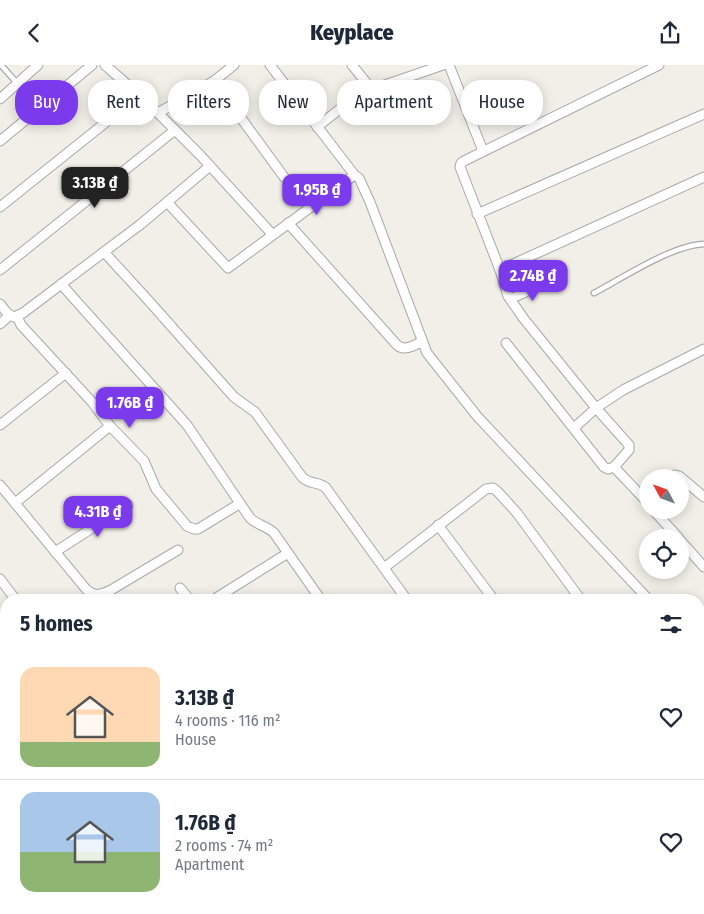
<!DOCTYPE html>
<html lang="en">
<head>
<meta charset="utf-8">
<style>
	body { margin:0; font-family:"Fira Sans Condensed",sans-serif; background:#f2f2f3; color:#1f2937; height:100vh; display:flex; flex-direction:column; font-size:19px; white-space:nowrap }
	* { box-sizing:border-box; margin:0 }
	p { font-size:16px; color:#747a83 }
	.icon { flex:none; width:28px; height:28px; fill:none; stroke:currentColor; stroke-width:2; stroke-linecap:round; stroke-linejoin:round }
	.map { position:relative; flex:1; overflow:hidden }
	.side { position:absolute; left:0px; top:529px; width:705px; height:321px; display:flex; flex-direction:column; background:#fff; border-radius:20px 20px 0 0; box-shadow:0 2px 12px #0003 }
	.side>* { flex:none }
	.banner { position:absolute; left:15px; top:15px; width:675px; height:45px; display:flex; gap:10px }
	.needle { width:32px; rotate:311deg }
	.fabs { position:absolute; left:639px; top:404px; display:grid; gap:10px }
	.fabs a { display:grid; place-items:center; width:50px; height:50px; border-radius:50%; background:#fff; box-shadow:0 2px 12px #0003; font-size:25px }
	.price { position:absolute; translate:-50% -42px; padding:0 11px; border-radius:10px; background:#7c3aed; color:#fff; font-size:16px; line-height:32px; filter:drop-shadow(0 1px 2px #0008) }
	.price::after { content:''; position:absolute; left:50%; top:30px; width:15px; height:11px; margin-left:-8px; background:inherit; clip-path:polygon(0 0,100% 0,50% 100%) }
	.price.active { background:#222; color:#fff }
	ul { padding:0; list-style:none }
	li { display:flex; align-items:center; gap:15px; height:125px; padding:0 20px }
	li+li { border-top:1px solid #e0e1e3 }
	li span { display:grid; place-items:center; flex:none; width:140px; height:100px; border-radius:15px; color:#555 }
	li>.icon { margin-inline-start:auto }
	span .icon { width:60px; height:60px; fill:#fffc; stroke-width:1 }
	li b { font-size:21px }
	h2 { display:flex; justify-content:space-between; align-items:center; height:60px; padding:0 20px; font-size:21px }
	.chip { padding:0 18px; border-radius:20px; background:#fff; box-shadow:0 2px 12px #0003; font-size:18px; line-height:45px }
	.chip.active { background:#7c3aed; color:#fff }
	header { display:flex; justify-content:space-between; align-items:center; height:65px; padding:0 20px; background:#fff; font-size:22px; font-weight:800 }
	.map>svg:first-child { display:block }
</style>
</head>
<body>
<header><svg class="icon" aria-label="back" viewBox="0 0 24 24"><path d="M15 5l-7 7 7 7"/></svg>Keyplace<svg class="icon" aria-label="share" viewBox="0 0 24 24"><path d="M12 15V3M7 8l5-5 5 5M5 13v7h14v-7"/></svg></header>
<div class="map">
<svg width="704" height="849" viewBox="0 0 704 849">
	<rect width="100%" height="100%" fill="#f2efe9"/>
	<g fill="none" stroke-linecap="round" stroke-linejoin="round">
		<g stroke="#a9a9a9" stroke-width="7">
			<g id="service">
				<path d="M1,0L17,18"/>
				<path d="M594,228C623,213 672,180 704,179"/>
				<path d="M101,844L103,849"/>
			</g>
		</g>
		<g stroke="#a9a9a9" stroke-width="11">
			<g id="minor">
				<path d="M352,0L369,21L379,22L443,0"/>
				<path d="M449,0L483,86"/>
				<path d="M214,16L284,112"/>
				<path d="M129,21L158,48L200,90L272,169"/>
				<path d="M0,34L38,0"/>
				<path d="M158,48L214,16L234,0"/>
				<path d="M317,62L369,21"/>
				<path d="M0,76L92,0"/>
				<path d="M353,109L359,113L370,137L427,288L477,351L649,535"/>
				<path d="M167,137L228,203L353,111V108L270,0"/>
				<path d="M0,142L105,58L129,21L105,0"/>
				<path d="M477,149L704,49"/>
				<path d="M288,158L397,280C405,287 413,280 422,277"/>
				<path d="M104,187L148,235L234,332L255,347L302,412C310,420 318,416 326,423L407,535"/>
				<path d="M0,205L175,65"/>
				<path d="M500,205L704,112"/>
				<path d="M61,219L187,360L250,453C257,460 267,461 274,468L321,535"/>
				<path d="M510,234L546,218"/>
				<path d="M0,239L7,248L14,252L23,248L141,159L210,101"/>
				<path d="M17,251L21,260L92,337L110,361L144,396L156,424L187,461L194,464H198L239,439"/>
				<path d="M0,259L10,250"/>
				<path d="M506,278L604,402L608,404L614,402L629,385V380L596,343L524,254L508,231L500,205L460,102L461,98L464,96L659,0"/>
				<path d="M0,360L66,308"/>
				<path d="M574,363L596,343L623,325L704,284"/>
				<path d="M614,402L648,438"/>
				<path d="M671,412L675,410L679,411L704,432"/>
				<path d="M0,420L86,524C94,532 101,530 111,525L178,485"/>
				<path d="M15,438L110,361"/>
				<path d="M653,445L678,472"/>
				<path d="M438,460L494,535"/>
				<path d="M680,475L704,502"/>
				<path d="M55,487L128,440"/>
				<path d="M384,503L486,424L493,423L498,427L517,448L581,535"/>
				<path d="M0,514L16,535"/>
				<path d="M180,523L190,535"/>
				<path d="M213,535L288,488"/>
				<path d="M699,590L704,595"/>
				<path d="M699,638L704,636"/>
				<path d="M0,738L6,746"/>
				<path d="M0,837L6,835"/>
				<path d="M221,844L223,849"/>
				<path d="M353,844L355,849"/>
				<path d="M450,844L452,849"/>
				<path d="M515,844L517,849"/>
				<path d="M579,844L581,849"/>
				<path d="M76,849L92,844"/>
			</g>
		</g>
		<use href="#service" stroke="#fff" stroke-width="4.5"/>
		<use href="#minor" stroke="#fff" stroke-width="9"/>
		<g stroke="#707070" stroke-width="4.5">
			<g id="rail">
				<path d="M699,615L704,613"/>
				<path d="M7,849L22,844"/>
			</g>
		</g>
		<use href="#rail" stroke="#fff" stroke-width="2.5" stroke-dasharray="8" stroke-linecap="butt"/>
	</g>
</svg>
<div class="fabs">
<a><svg class="needle" viewBox="-14 -14 28 28"><path d="M0-13l5 13h-10z" fill="#e53935"/><path d="M0 13l5-13h-10z" fill="#747a83"/></svg></a>
<a><svg class="icon" aria-label="locate" viewBox="0 0 24 24"><circle cx="12" cy="12" r="6"/><path d="M12 2v4M12 18v4M2 12h4M18 12h4"/></svg></a>
</div>
<b class="price active" style="left:95px;top:144px">3.13B ₫</b>
<b class="price" style="left:317px;top:151px">1.95B ₫</b>
<b class="price" style="left:533px;top:237px">2.74B ₫</b>
<b class="price" style="left:130px;top:364px">1.76B ₫</b>
<b class="price" style="left:98px;top:473px">4.31B ₫</b>
<div class="banner">
<a class="chip active">Buy</a>
<a class="chip">Rent</a>
<a class="chip">Filters</a>
<a class="chip">New</a>
<a class="chip">Apartment</a>
<a class="chip">House</a>
</div>
<section class="side">
<h2>5 homes<svg class="icon" aria-label="filters" viewBox="0 0 24 24"><path d="M4 7h16M4 17h16"/><circle cx="9" cy="7" r="2"/><circle cx="15" cy="17" r="2"/></svg></h2>
<ul>
<li><span style="background:linear-gradient(#ffd9b3 75%,#8fb573 0)"><svg class="icon" aria-label="home" viewBox="0 0 24 24"><path d="M3 11l9-7 9 7M6 9v11h12V9"/></svg></span><div><b>3.13B ₫</b><p>4 rooms · 116 m²</p><p>House</p></div><svg class="icon" aria-label="heart" viewBox="0 0 24 24"><path d="M12 20l-8-8c-3-5 5-10 8-4 3-6 11-1 8 4z"/></svg></li>
<li><span style="background:linear-gradient(#a9c7e8 60%,#8fb573 0)"><svg class="icon" aria-label="home" viewBox="0 0 24 24"><path d="M3 11l9-7 9 7M6 9v11h12V9"/></svg></span><div><b>1.76B ₫</b><p>2 rooms · 74 m²</p><p>Apartment</p></div><svg class="icon" aria-label="heart" viewBox="0 0 24 24"><path d="M12 20l-8-8c-3-5 5-10 8-4 3-6 11-1 8 4z"/></svg></li>
</ul>
</section>
</div>
</body>
</html>
